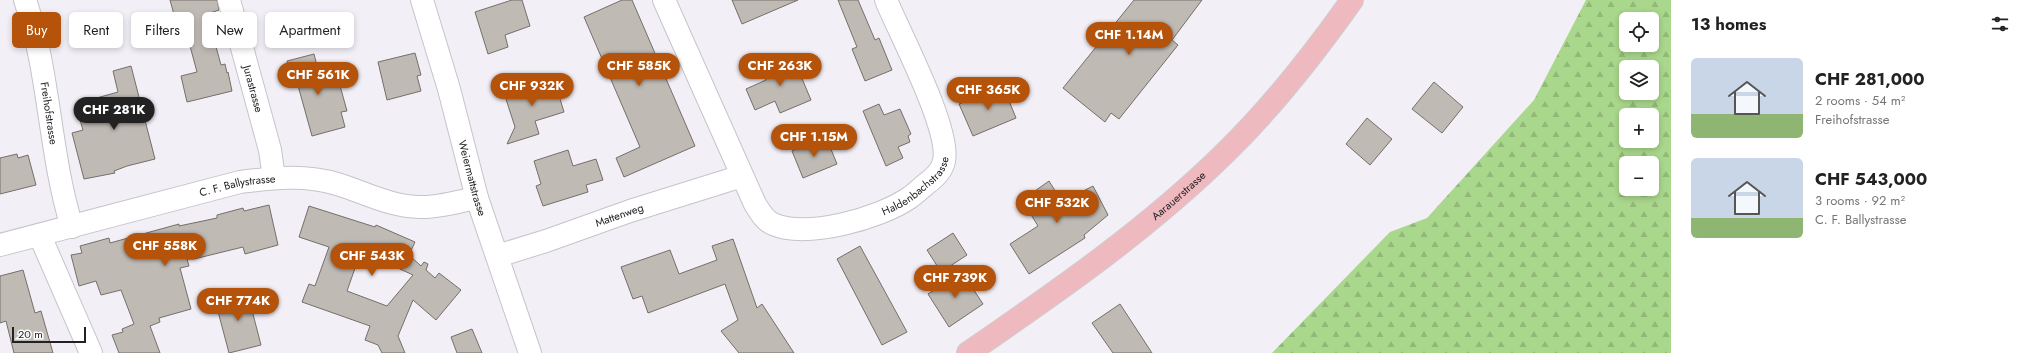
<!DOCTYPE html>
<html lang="en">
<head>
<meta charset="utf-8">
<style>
	body { margin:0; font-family:Jost,sans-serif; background:#f2f2f2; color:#222; height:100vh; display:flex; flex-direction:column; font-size:15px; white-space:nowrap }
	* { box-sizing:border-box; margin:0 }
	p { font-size:13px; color:#767676 }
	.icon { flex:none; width:22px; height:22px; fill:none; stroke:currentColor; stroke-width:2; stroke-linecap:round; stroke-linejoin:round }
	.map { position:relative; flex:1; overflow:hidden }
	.panel { display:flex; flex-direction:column; background:#fff; width:360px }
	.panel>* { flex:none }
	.top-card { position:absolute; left:12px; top:12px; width:380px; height:36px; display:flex; gap:8px }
	.buttons { position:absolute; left:1619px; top:12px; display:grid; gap:8px }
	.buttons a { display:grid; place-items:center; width:40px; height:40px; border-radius:6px; background:#fff; box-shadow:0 2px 6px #0003; font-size:20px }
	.scale { position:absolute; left:12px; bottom:10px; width:74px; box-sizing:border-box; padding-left:4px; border:2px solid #232124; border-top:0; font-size:11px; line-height:14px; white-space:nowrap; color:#232124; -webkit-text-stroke:3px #fefefe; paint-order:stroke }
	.price { position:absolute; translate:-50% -34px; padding:0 9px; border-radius:14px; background:#b45309; color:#fff; font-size:13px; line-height:26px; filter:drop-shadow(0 1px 2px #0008) }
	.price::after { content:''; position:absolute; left:50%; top:24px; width:12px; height:9px; margin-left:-6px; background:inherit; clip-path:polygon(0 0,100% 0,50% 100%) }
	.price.on { background:#222; color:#fff }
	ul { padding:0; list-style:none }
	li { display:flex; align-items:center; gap:12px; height:100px; padding:0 20px }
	li span { display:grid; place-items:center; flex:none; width:112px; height:80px; border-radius:6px; color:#555 }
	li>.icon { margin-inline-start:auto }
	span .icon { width:48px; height:48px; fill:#fffc; stroke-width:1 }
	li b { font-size:17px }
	h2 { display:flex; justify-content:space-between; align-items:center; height:48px; padding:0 20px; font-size:17px }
	.tag { padding:0 14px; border-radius:6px; background:#fff; box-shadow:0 2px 6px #0003; font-size:14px; line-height:36px }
	.tag.on { background:#b45309; color:#fff }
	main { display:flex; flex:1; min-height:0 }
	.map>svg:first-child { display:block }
</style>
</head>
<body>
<main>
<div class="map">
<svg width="1671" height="353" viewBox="0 0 1671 353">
	<defs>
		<pattern id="forest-firs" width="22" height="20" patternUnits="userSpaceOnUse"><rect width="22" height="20" fill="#a9d78b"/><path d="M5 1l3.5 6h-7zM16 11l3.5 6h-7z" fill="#91b878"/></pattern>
	</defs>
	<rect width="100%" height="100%" fill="#f2eff7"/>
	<path fill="url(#forest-firs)" fill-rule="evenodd" d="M1586,0H1671V353H1272L1390,232L1427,218L1534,100ZM1626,19H1652V45H1626ZM1626,67H1652V93H1626ZM1626,115H1652V141H1626ZM1626,163H1652V189H1626Z"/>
	<g fill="#c0bab4" stroke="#756f6a" fill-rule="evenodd">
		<path d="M170,0H217L219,10L207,14L221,65L225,64L227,73L228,72L232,91L187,102L181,76L197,72L183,20L176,22Z"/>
		<path d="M512,0H522L530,26L505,35L508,47L488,54L475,12Z"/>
		<path d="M622,0H632L695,146L624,177L616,158L640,147L584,17Z"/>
		<path d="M732,0H798L742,24Z"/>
		<path d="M838,0H858L875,40L879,38L892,70L865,81L852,49L857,47Z"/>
		<path d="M1134,0H1202L1172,40L1178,45L1119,119L1111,113L1105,122L1063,88Z"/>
		<path d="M415,53L421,75L417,76L421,91L387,100L378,62Z"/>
		<path d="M314,54L322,86L339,82L347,111L341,112L345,127L312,136L297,82L292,83L287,61Z"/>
		<path d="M789,57L794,70L798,69L811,100L780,113L775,101L755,110L746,89L766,80L761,69Z"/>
		<path d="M131,66L155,159L127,166L114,171L115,173L84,179L72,133L83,130L80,120L93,99L118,92L113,71Z"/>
		<path d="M554,79L564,112L535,121L539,134L507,144L515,127L503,90L529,82L530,87Z"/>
		<path d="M1434,82L1463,107L1442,133L1412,109Z"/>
		<path d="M1003,86L1016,118L973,136L959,104Z"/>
		<path d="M879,104L884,115L900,109L911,134L908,136L910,142L898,147L903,158L886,166L863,111Z"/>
		<path d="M1367,118L1392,139L1370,165L1346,144Z"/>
		<path d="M826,137L837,164L803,178L792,151Z"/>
		<path d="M568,150L573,166L596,159L603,180L586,185L588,192L543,206L536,186L541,184L534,161Z"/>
		<path d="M17,154L18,158L28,155L36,185L0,194V158Z"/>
		<path d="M1049,181L1062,202L1093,186L1108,215L1084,235L1085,238L1029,274L1010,244L1038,226L1022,200Z"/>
		<path d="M269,205L278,245L245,254L243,247L194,259H187L189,266L180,268L191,309L159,318L160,322L150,326L160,353H119L112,335L123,332L122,329L134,324L121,290L101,295L96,281L79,286L71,255L82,253L80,246L109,238L110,243L179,224V226L217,218V215L243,208L244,211Z"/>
		<path d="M309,206L375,227L376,225L415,242L409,255L421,266L424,262L428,264L426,270L435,278L439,273L461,290L436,320L413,300L398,336L405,353H382L378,345L365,340L370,326L302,302L309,284L315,286L329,247L299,237ZM361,251L413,275L387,306L347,291Z"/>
		<path d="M953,233L967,255L941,272L927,250Z"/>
		<path d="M733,239L757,308L762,304L794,353H739L721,331L738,320L725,284L648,313L642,296L633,299L621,267L670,250L679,274L717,260L712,246Z"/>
		<path d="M860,246L907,332L882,345L837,259Z"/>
		<path d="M23,270L35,313L41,311L53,353H14L6,321L0,323V276Z"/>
		<path d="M962,272L983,304L949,327L928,294Z"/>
		<path d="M247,291L261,345L229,353L215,300Z"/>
		<path d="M1120,304L1152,353H1113L1092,323Z"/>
		<path d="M472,329L482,353H457L451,337Z"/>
	</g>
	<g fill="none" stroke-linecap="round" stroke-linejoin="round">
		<g stroke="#c6c3cb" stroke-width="24">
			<g id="minor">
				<path id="s1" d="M25,0C50,73 49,153 72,227"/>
				<path id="s2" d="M229,0L270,150L274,178"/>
				<path id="s3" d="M422,0L449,89L477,198L530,353"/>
				<path id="s4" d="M664,0L755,204C760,212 765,221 773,224C807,239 880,218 909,198C915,194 920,189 926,184C933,179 942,171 944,161C951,130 900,34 886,0"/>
				<path d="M40,236L91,353"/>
				<path id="s5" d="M0,245L240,182C273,178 305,174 337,184C364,192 391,207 420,207C437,208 460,201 477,198"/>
				<path id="s6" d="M497,256L546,241L630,211L742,176"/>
			</g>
		</g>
		<g stroke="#cfcecf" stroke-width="24">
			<g id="primary">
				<path id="s7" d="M968,353C1058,291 1148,229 1226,152C1271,108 1316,51 1352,0"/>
			</g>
		</g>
		<use href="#minor" stroke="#fff" stroke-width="22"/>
		<use href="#primary" stroke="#efb9c0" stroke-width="22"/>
	</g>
	<g text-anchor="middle" stroke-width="4" stroke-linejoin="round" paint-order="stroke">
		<g font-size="11" fill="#232124" stroke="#fefefe">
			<text dy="4" stroke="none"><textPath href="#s2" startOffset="92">Jurastrasse</textPath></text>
			<text dy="4" stroke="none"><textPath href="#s1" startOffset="116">Freihofstrasse</textPath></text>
			<text dy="4" stroke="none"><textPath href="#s3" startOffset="185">Weiermattstrasse</textPath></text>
			<text dy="4" stroke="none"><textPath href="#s4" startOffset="406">Haldenbachstrasse</textPath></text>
			<text dy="4" stroke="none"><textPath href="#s5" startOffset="245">C. F. Ballystrasse</textPath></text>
			<text dy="4" stroke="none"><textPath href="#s7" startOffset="263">Aarauerstrasse</textPath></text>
			<text dy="4" stroke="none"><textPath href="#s6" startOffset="129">Mattenweg</textPath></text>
		</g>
	</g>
</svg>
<div class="buttons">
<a><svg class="icon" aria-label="locate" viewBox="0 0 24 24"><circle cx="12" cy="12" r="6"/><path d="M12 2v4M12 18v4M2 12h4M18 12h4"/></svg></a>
<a><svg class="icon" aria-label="layers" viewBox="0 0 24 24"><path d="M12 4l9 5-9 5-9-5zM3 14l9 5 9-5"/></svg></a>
<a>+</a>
<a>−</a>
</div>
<div class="scale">20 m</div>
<b class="price" style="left:1129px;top:56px">CHF 1.14M</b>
<b class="price" style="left:639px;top:87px">CHF 585K</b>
<b class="price" style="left:780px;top:87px">CHF 263K</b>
<b class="price" style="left:318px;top:96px">CHF 561K</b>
<b class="price" style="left:532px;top:107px">CHF 932K</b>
<b class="price" style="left:988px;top:111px">CHF 365K</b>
<b class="price on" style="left:114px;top:131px">CHF 281K</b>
<b class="price" style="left:814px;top:158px">CHF 1.15M</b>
<b class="price" style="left:1057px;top:224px">CHF 532K</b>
<b class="price" style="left:165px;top:267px">CHF 558K</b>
<b class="price" style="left:372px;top:277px">CHF 543K</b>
<b class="price" style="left:955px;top:299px">CHF 739K</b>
<b class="price" style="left:238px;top:322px">CHF 774K</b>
<div class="top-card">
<a class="tag on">Buy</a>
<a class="tag">Rent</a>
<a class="tag">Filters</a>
<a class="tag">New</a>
<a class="tag">Apartment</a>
</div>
</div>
<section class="panel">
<h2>13 homes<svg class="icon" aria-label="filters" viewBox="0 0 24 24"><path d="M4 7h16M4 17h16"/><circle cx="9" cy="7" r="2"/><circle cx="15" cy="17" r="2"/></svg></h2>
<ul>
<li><span style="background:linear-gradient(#c9d6e8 70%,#8fb573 0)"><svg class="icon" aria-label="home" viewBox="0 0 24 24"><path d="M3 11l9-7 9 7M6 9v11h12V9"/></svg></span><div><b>CHF 281,000</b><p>2 rooms · 54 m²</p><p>Freihofstrasse</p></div></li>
<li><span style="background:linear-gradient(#c9d6e8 75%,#8fb573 0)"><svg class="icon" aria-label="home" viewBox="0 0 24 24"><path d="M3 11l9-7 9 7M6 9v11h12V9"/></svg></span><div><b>CHF 543,000</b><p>3 rooms · 92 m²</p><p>C. F. Ballystrasse</p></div></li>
</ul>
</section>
</main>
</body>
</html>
